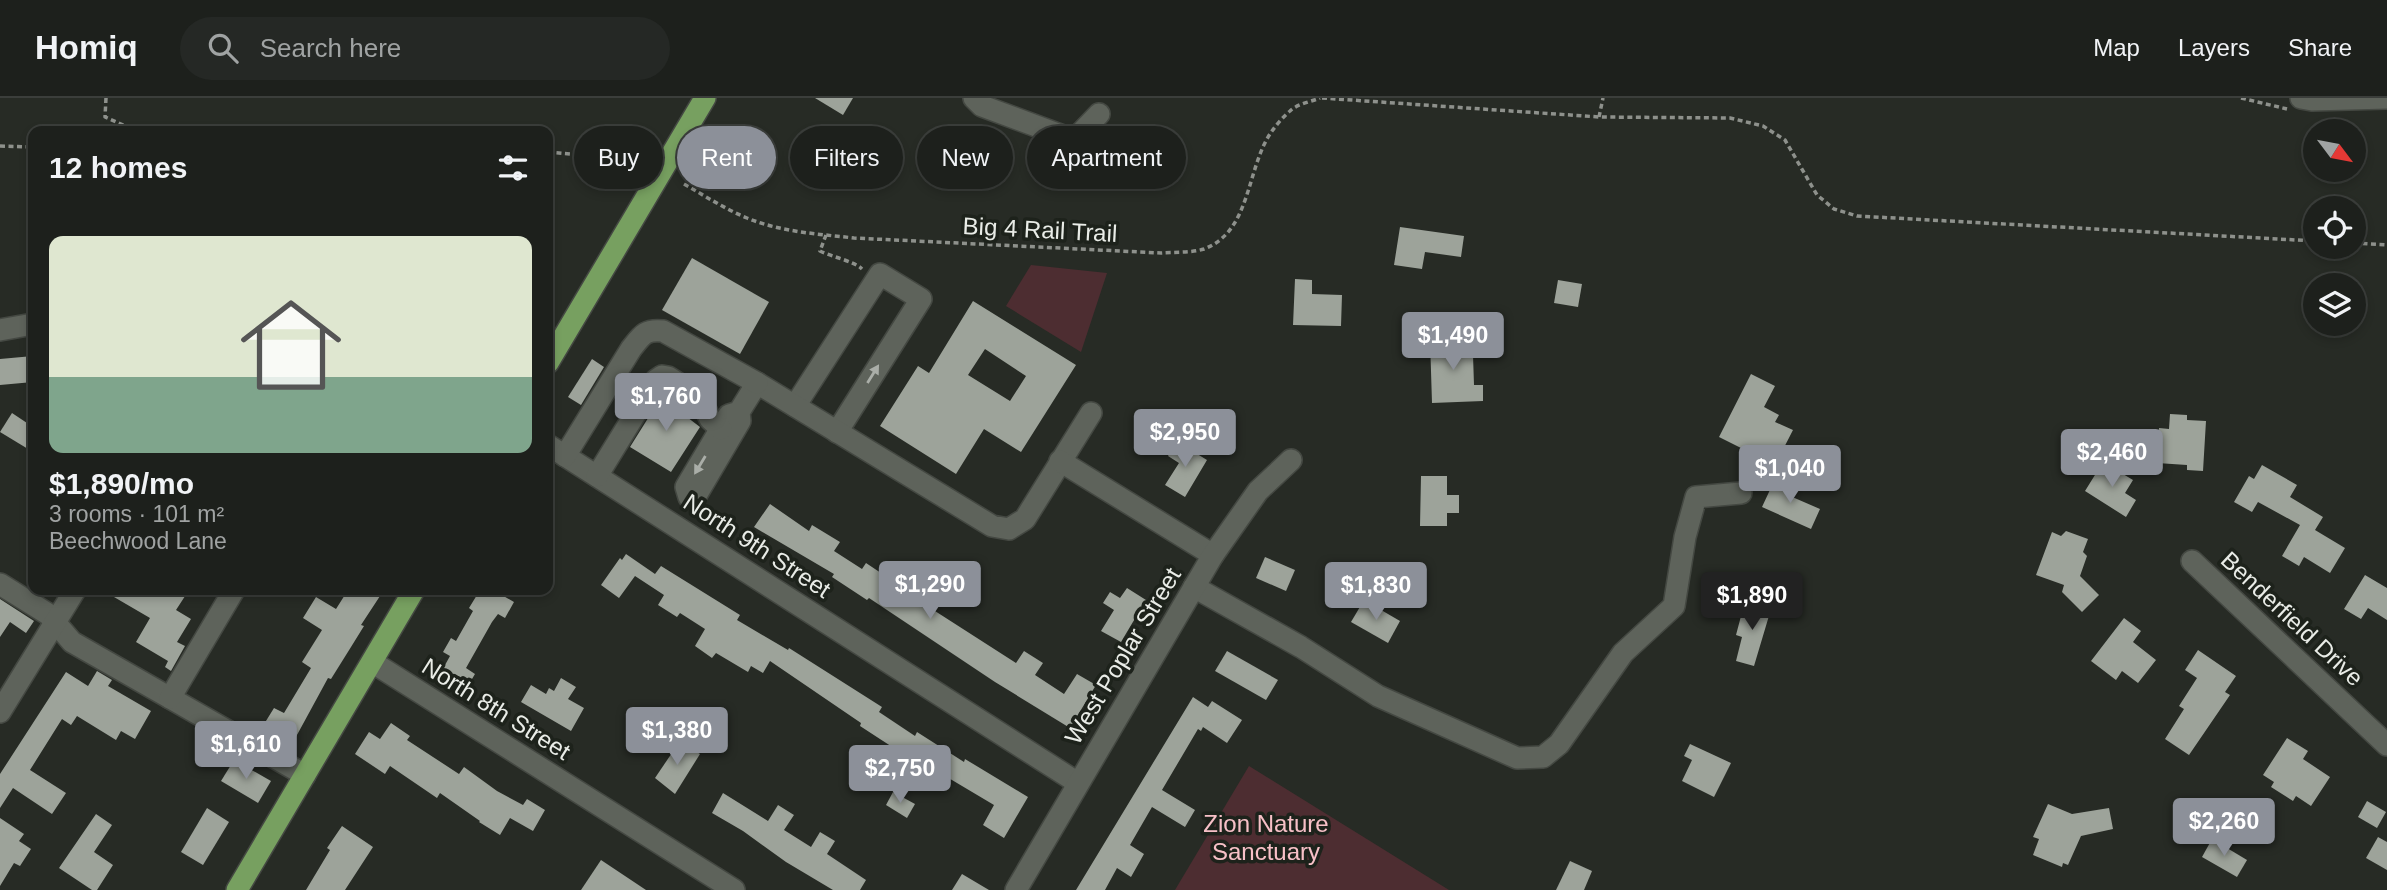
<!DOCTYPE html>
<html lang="en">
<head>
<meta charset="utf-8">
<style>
	body { margin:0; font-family:Arial,sans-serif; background:#252825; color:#f1f3f6; height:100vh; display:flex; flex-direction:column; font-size:26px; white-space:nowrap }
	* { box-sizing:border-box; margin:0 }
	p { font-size:23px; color:#a0a3a3 }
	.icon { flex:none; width:38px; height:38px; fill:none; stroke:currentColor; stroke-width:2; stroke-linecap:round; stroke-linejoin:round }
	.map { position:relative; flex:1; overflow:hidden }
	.drawer { position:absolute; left:28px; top:28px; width:525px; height:469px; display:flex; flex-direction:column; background:#1d201c; border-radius:14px; box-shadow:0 4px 10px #0003,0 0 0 2px #3b3e3b }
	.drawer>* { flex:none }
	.hud { position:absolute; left:574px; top:28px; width:665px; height:63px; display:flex; gap:14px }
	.needle { width:46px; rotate:122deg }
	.tools { position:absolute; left:2303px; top:21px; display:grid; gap:14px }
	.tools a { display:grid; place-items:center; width:63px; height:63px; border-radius:50%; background:#1d201c; box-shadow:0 4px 10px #0003,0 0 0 2px #3b3e3b; font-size:35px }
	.price { position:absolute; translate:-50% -60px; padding:0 16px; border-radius:7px; background:#8c9099; color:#fff; font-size:23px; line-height:46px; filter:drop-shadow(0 2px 4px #0008) }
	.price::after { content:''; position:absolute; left:50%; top:42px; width:21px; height:16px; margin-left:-10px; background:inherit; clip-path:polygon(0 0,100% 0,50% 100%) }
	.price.active { background:#222; color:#fff }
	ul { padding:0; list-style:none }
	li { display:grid; align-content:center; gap:14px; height:371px; padding:0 21px }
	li+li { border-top:2px solid #3b3e3b }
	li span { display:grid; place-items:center; height:217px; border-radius:14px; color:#555 }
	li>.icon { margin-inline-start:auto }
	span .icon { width:126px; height:126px; fill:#fffc; stroke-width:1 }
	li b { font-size:30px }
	h2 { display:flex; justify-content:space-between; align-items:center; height:84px; padding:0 21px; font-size:30px }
	.tag { padding:0 24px; border-radius:32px; background:#1d201c; box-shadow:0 4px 10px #0003,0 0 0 2px #3b3e3b; font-size:24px; line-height:63px }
	.tag.active { background:#8c9099; color:#fff }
	header { display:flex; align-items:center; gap:42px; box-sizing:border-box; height:98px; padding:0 35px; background:#1d201c; border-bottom:2px solid #3b3e3b }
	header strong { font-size:33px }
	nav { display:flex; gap:38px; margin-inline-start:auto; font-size:24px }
	.search { width:490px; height:63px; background:#252825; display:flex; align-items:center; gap:18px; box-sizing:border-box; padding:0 24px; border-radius:38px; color:#a0a3a3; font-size:26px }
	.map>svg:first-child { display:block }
</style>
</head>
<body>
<header>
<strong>Homiq</strong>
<div class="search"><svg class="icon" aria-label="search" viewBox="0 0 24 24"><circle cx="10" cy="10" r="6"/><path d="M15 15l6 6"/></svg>Search here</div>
<nav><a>Map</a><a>Layers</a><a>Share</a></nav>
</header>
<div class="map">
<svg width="2387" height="792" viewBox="0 0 2387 792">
	<rect width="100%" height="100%" fill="#272b25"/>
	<g fill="#4d2d31">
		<path d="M1031,167L1107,175L1081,254L1006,208Z"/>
		<path d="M1249,668L1449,792H1175Z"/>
	</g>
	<g fill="#9da39a" fill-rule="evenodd">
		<path d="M815,0H853L843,17Z"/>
		<path d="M1149,38L1170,41L1166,71L1145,68Z"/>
		<path d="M1400,129L1464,138L1461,159L1425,154L1422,171L1394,167Z"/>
		<path d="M692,160L769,204L740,256L662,212Z"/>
		<path d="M1295,181L1312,182V196L1342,197L1341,228L1293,227Z"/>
		<path d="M1558,182L1582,186L1578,209L1554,205Z"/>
		<path d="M973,203L1076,267L1021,354L984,331L956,376L880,328L918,268L929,275ZM985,251L1026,278L1010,303L968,277Z"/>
		<path d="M1466,240V257H1473L1474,287H1483V303L1432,305L1430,241Z"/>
		<path d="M33,258V284L0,287V261Z"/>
		<path d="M592,261L604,269L581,307L568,299Z"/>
		<path d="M1751,276L1775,288L1764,309L1779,317L1775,324L1793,332L1775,367L1719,339Z"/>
		<path d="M665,293L688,307L683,316L700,329L671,374L630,349Z"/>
		<path d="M12,315L33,329V354L0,334Z"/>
		<path d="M2170,316L2187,317V322L2206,323L2203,373L2187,372V367L2157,365L2159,330L2169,331Z"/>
		<path d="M1176,343L1207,362L1185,399L1165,387L1179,365L1168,358Z"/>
		<path d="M2103,364L2133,382L2125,395L2136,402L2126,419L2085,393Z"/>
		<path d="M2262,367L2297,387L2290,399L2323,419L2315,432L2345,450L2330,475L2304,459L2299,468L2282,458L2300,427L2258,404L2252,414L2234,404L2249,378L2254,381Z"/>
		<path d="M1421,378H1447V397H1459V415H1447V428H1420Z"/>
		<path d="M1775,381L1794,390L1790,398L1820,411L1811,431L1762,409Z"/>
		<path d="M770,406L809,433L812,427L840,444L834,453L862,471L866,465L884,477L882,479L1016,565L1024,553L1043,565L1035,577L1064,596L1077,576L1096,587L1070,630L995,584L869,500L867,502L832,479L834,476L754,429Z"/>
		<path d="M2066,433L2088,441L2083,454L2087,458L2080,478L2099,497L2082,514L2062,494L2064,487L2036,477L2052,434L2061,438Z"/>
		<path d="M626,456L655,476L661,468L740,517L737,522L788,552L789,550L882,609L879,614L915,638L917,634L964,664L965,661L1028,699L1004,740L983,727L994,707L920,663L915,671L900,661L903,656L860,628L861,625L770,563L763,575L751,568L748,574L716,555L712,560L695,548L705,531L680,515L677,519L658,507L664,497L635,478L619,500L601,487L620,460L622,462Z"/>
		<path d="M1265,459L1295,472L1286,493L1256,480Z"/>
		<path d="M2365,477L2387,490V522L2368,510L2361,521L2344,511Z"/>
		<path d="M1127,490L1146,502L1121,544L1101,533L1114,512L1103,505L1110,494L1120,500Z"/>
		<path d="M102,492H189L176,512L191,521L177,544L185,548L171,573L165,569L168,563L136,544L150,520Z"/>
		<path d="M348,492H371L380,498L361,527L364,528L351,549L331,581L328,580L291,648L261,631L274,610L284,615L311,570L302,564L322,532L303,520L316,499L336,511Z"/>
		<path d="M480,492H493L514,504L505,520L498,516L492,524L466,570L475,576L466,591L440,576L450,558L443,554L451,540L456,543L473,513L469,510Z"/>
		<path d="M0,501L34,523L26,535L10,524L0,539Z"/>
		<path d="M1364,502L1400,523L1388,545L1351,524Z"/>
		<path d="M1745,503L1771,511L1754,568L1736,563L1742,539L1736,537Z"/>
		<path d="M2124,520L2141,533L2133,544L2156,562L2138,585L2122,573L2116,582L2091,563Z"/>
		<path d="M2198,552L2236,578L2225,594L2230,597L2189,657L2165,641L2184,611L2179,608L2197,580L2185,572Z"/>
		<path d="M1227,553L1278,582L1266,602L1215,573Z"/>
		<path d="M97,573L112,582L108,588L151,613L135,641L121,633L116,642L77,618L71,627L62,621L30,672L66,695L52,716L13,690L0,710V676L66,574L88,588Z"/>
		<path d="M561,580L576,589L568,601L584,610L571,633L521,604L531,587L546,596L549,590L554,593Z"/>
		<path d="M1193,599L1208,609L1212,603L1242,622L1227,645L1203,629L1201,633L1198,631L1162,692L1195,712L1185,729L1152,709L1130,747L1144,756L1131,779L1117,770L1105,792H1076Z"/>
		<path d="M391,625L410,638L407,642L459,676L464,669L497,693L523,707L527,701L545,712L533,733L510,720L500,737L479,724L480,723L440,695L437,700L390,668L385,676L355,656L369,634L380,641Z"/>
		<path d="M2287,640L2308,653L2303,661L2330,679L2311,708L2296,698L2293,703L2271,689L2274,684L2263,677Z"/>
		<path d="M680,643L700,656L675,696L655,680Z"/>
		<path d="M1690,646L1731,665L1714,699L1682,683L1692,662L1684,658Z"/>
		<path d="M234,662L271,683L258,705L221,683Z"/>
		<path d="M893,694L915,706L907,720L886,707Z"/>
		<path d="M723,695L768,723L778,707L794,717L784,732L811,749L820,734L835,743L827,756L866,782L860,792H833L786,764L743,733L712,715Z"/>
		<path d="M2367,703L2386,714L2377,730L2358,719Z"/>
		<path d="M2048,706L2072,716L2109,710L2113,731L2081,738L2068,767L2063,765L2062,769L2033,757L2039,741L2033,739Z"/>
		<path d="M207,710L229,724L203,767L181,754Z"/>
		<path d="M96,716L112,727L94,754L113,767L97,792H92L59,770Z"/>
		<path d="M0,720L24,736L19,743L31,751L20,768L14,765L0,788Z"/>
		<path d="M342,728L373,749L345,792H306L330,752L327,750Z"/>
		<path d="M2378,739L2387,744V772L2366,760Z"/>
		<path d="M2212,741L2247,762L2237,779L2202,759Z"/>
		<path d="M601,762L646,792H581Z"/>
		<path d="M1570,763L1592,773L1584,792H1556Z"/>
		<path d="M962,776L989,792H952Z"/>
	</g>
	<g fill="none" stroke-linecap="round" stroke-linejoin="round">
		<g stroke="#444842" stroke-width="24">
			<g id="minor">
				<path d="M974,0L982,8L1074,42L1099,16"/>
				<path d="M2301,0L2312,2L2387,0"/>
				<path d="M0,232L33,226"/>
				<path d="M795,308L880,176L921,201L837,334"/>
				<path d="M739,314L729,317L686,389L689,399L697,396L740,323L739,314L757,285L992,428L1009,431L1025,421L1091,315"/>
				<path d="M548,347L1078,685"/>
				<path d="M565,358L631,251C642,237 645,231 663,233L757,285"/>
				<path d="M1060,363L1213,457"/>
				<path d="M597,378L656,282L662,278L668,279L700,299L710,321L721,331"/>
				<path d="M2192,463L2387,647"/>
				<path d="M0,486L48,516L72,544L305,677"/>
				<path d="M1194,489L1301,549L1378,598L1517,660L1543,659L1559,646L1623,555L1674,508L1685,439L1696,399L1741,395"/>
				<path d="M372,564L734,792"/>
				<path d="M170,600L234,492"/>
				<path d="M0,614L75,492"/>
				<path d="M1016,792L1213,457L1258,393L1291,362"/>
			</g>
		</g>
		<g stroke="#444842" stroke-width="24">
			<g id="major">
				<path d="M548,265L705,0"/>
				<path d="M237,792L414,492"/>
			</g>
		</g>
		<g stroke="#8e918c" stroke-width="3.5" stroke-dasharray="5 3.5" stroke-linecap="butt">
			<path d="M106,0L105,19L137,33"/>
			<path d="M1322,0L1599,19L1730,20L1763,28L1785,42L1817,97L1834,111L1857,118L2315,143"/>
			<path d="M2241,0L2287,11"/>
			<path d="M1599,19L1603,0"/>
			<path d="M0,48L33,49"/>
			<path d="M548,54L594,58L620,64"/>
			<path d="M684,86C705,98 725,111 747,120C781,134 818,136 854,140L1161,155C1174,154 1191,155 1204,151C1252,133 1246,69 1272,33C1277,26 1284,18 1290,13C1297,6 1310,4 1320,0"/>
			<path d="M826,137L820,153C832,159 854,163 862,171"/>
			<path d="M2354,145L2387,147"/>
		</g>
		<use href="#minor" stroke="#5e635b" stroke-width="21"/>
		<use href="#major" stroke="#77a060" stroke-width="21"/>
	</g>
	<defs><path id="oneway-solid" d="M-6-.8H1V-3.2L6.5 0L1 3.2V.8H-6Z" transform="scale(1.75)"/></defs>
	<g fill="#aaaea8">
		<use href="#oneway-solid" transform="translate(873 276) rotate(-58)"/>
		<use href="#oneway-solid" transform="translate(700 367) rotate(121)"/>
	</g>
	<g text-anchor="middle" stroke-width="7" stroke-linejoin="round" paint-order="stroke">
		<g font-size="24" fill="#e9ece7" stroke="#1d221b">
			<text transform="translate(1040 132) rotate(3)" y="8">Big 4 Rail Trail</text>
			<text transform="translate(757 448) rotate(33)" y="8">North 9th Street</text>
			<text transform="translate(2292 521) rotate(43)" y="8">Benderfield Drive</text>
			<text transform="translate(1123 558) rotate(-59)" y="8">West Poplar Street</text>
			<text transform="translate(496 611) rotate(32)" y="8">North 8th Street</text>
		</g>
		<g font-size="24" fill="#f7c0c7" stroke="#1d221b">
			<text x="1266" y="734">Zion Nature<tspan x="1266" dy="28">Sanctuary</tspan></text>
		</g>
	</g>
</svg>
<div class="tools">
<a><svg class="needle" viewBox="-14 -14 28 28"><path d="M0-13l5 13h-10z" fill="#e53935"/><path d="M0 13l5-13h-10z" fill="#a0a3a3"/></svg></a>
<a><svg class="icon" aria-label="locate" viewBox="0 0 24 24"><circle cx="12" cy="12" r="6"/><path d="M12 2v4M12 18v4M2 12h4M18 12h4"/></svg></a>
<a><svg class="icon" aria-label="layers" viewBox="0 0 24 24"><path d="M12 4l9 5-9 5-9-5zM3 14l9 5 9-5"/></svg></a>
</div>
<b class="price" style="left:1453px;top:274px">$1,490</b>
<b class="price" style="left:666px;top:335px">$1,760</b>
<b class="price" style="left:1185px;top:371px">$2,950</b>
<b class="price" style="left:2112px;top:391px">$2,460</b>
<b class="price" style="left:1790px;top:407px">$1,040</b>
<b class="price" style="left:930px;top:523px">$1,290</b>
<b class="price" style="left:1376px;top:524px">$1,830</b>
<b class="price active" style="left:1752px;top:534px">$1,890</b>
<b class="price" style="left:677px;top:669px">$1,380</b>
<b class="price" style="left:246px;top:683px">$1,610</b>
<b class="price" style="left:900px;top:707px">$2,750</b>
<b class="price" style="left:2224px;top:760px">$2,260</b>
<div class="hud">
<a class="tag">Buy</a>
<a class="tag active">Rent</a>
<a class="tag">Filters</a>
<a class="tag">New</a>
<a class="tag">Apartment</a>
</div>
<section class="drawer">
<h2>12 homes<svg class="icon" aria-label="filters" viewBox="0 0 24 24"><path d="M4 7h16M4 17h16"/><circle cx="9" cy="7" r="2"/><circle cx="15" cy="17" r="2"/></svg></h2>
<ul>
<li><span style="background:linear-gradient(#dfe7d0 65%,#7fa58c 0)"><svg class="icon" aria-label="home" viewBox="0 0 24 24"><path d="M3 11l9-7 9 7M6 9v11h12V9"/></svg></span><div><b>$1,890/mo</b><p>3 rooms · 101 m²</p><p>Beechwood Lane</p></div></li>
</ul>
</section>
</div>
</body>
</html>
